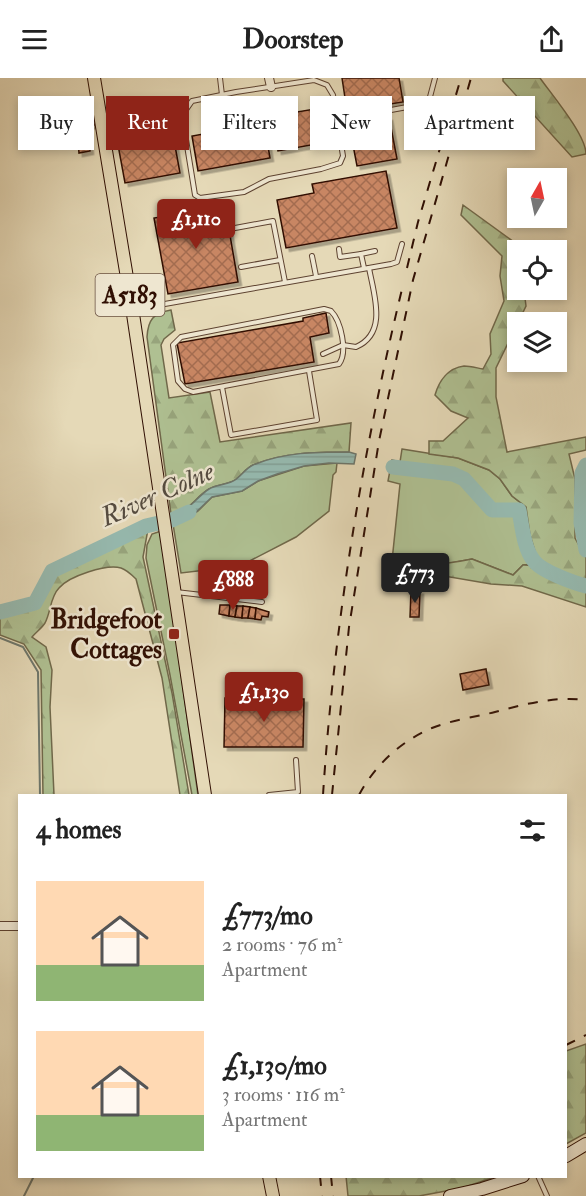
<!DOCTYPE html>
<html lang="en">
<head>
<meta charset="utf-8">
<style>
	body { margin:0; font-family:"IM FELL Double Pica",serif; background:#f2f2f2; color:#222; height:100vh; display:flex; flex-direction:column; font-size:22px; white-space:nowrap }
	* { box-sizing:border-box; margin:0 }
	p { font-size:20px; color:#767676 }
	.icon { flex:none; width:33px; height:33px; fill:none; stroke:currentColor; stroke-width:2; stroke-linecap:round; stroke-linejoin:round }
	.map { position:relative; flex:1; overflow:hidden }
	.drawer { position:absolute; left:18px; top:716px; width:549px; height:384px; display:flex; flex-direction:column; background:#fff; border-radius:0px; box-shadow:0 3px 9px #0003 }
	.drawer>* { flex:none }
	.banner { position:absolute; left:18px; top:18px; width:550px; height:54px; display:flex; gap:12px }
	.needle { width:39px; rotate:9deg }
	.buttons { position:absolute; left:507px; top:90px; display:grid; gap:12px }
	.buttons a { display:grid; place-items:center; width:60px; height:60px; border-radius:0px; background:#fff; box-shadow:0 3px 9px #0003; font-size:30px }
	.price { position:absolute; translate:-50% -51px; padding:0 14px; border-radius:6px; background:#8f2418; color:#fff; font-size:20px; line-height:39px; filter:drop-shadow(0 2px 3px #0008) }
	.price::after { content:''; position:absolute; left:50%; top:36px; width:18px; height:14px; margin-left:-9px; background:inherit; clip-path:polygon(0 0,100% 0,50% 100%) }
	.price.current { background:#222; color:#fff }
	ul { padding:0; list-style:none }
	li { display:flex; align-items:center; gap:18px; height:150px; padding:0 18px }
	li span { display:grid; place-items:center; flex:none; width:168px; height:120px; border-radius:0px; color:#555 }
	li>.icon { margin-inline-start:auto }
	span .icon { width:72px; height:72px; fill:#fffc; stroke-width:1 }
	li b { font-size:26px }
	h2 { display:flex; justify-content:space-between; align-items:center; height:72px; padding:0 18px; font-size:26px }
	.chip { padding:0 21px; border-radius:0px; background:#fff; box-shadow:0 3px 9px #0003; font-size:21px; line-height:54px }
	.chip.current { background:#8f2418; color:#fff }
	header { display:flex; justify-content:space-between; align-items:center; height:78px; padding:0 18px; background:#fff; font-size:27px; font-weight:700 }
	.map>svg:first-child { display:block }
</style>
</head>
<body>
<header><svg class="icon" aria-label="menu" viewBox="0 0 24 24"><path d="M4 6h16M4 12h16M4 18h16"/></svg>Doorstep<svg class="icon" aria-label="share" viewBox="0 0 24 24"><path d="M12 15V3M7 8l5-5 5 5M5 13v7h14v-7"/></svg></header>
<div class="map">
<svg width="586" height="1118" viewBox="0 0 586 1118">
	<defs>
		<pattern id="forest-firs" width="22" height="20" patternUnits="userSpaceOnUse" patternTransform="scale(1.5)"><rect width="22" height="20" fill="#afc092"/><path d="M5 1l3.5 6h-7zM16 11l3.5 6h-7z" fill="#97a47c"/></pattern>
		<pattern id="water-rules" width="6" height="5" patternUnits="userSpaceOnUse" patternTransform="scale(1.5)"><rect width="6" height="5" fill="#96bab0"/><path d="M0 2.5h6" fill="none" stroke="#829f96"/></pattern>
		<pattern id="building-cross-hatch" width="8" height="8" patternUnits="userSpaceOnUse" patternTransform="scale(1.5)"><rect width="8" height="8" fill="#c88664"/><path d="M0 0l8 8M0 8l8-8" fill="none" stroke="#a36c50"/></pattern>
		<filter id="shadow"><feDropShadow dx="3.5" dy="3.5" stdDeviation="0" flood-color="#0004"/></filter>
	</defs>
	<rect width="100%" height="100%" fill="#e5d9b7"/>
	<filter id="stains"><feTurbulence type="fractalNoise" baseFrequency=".00333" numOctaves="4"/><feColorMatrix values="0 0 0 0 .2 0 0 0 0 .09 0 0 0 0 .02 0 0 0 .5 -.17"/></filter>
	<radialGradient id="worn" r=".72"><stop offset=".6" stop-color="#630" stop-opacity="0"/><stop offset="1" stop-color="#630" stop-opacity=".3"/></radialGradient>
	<g fill="#afc092" stroke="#70684a" stroke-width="1.5">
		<path d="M402,371L458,380L489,392L500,401L512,418L526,429L530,457L538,483L534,486L523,487L513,497L472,481L440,487H413L392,483L400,406L388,403L392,382L400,384Z"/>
		<path d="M337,385L336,394L333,397L329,433L296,459L240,488L181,495L173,446L183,443L198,433L212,419L242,413L258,403L304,388Z"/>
		<path d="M161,453L198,717H192L170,597L146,480L147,467L152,456Z"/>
	</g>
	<g fill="url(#forest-firs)" stroke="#70684a" stroke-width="1.5">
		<path d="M503,0H540C552,17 586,57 586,76L572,79L503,3Z"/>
		<path d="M463,127L518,167V212H524L526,228L496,290V319L507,374L586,359V372L569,376L575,401V460L586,480V503L584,504L538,483L530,457L526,429L512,418L500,401L489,392L458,380L429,376V363H443L468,340L451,333L435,317C439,303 448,290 464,288C470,288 477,290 483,291L491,276L490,256L504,223L500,198L502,178L461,137Z"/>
		<path d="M171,232L175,252L164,261L161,267L169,320L210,314L220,364L351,345L349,374C316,374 284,374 253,387C244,391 240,401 231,404C224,407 216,407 209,411C194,420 191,433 171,436L147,259C148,242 153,235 171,232Z"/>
		<path d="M148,451L143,479L172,615L189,717H180L162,600L136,501C131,496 127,492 121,490C106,486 69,498 59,510C50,519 51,534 45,545C42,550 36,554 32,559L46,569L52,592L50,629L54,717H43L41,592L24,566L0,557V536L37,527L55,493Z"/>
		<path d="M472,481L513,497L523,487C542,486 565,505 586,510V529L522,508L491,506L391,489L392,483C422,489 442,487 472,481Z"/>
		<path d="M586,966V1055L566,1066V973Z"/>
		<path d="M346,1098H498L462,1110L419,1118H348Z"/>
	</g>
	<path fill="url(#water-rules)" stroke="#6d766b" stroke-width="1.5" d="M349,374L356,376L354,386L329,385L304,388L277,396L258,403L242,413L212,419L192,438L173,446L171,436C190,434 195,420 209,411C216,407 224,407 231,404C240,401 244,391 253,387C284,374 316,374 349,374Z"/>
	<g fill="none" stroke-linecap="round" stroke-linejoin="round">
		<g stroke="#6d766b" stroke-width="2">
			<path d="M0,560L23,569L38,594L40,717"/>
			<path d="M24,1118L34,1098"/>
		</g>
		<g stroke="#96bab0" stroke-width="15">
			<path d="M586,387L582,395L581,445L586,472"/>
			<path d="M393,389L453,396L464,401L492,432H519C522,448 524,471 534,483C541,493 574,505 586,508"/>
			<path d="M0,534L35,525L52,493L146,448L172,442L189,434"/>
		</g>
	</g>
	<g fill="url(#building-cross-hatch)" stroke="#300f03" stroke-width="1.5" filter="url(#shadow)">
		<path d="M342,0H399L403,24L347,33Z"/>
		<path d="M86,19L87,21L89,20L90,24L71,27V25L75,24V21Z"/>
		<path d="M90,24L91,32L77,33L76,27Z"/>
		<path d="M327,29L333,63L278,73L272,38Z"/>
		<path d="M91,32L92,40L78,42L76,34Z"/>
		<path d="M169,35L180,95L125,105L114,45Z"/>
		<path d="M389,39L397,81L357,88L349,46Z"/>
		<path d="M92,40L94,47L76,50L74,43Z"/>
		<path d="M264,45L270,80L198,93L192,58Z"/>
		<path d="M81,51L82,58L74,59L73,52Z"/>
		<path d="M89,62L90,73L79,75L78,63Z"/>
		<path d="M386,93L397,150L286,170L277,122L314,115L312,106Z"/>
		<path d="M225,128L238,204L168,216L154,140Z"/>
		<path d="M326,235L329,255L310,259L314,284L185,306L177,265L303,243V240Z"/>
		<path d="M223,501L236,502L235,512L222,511Z"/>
		<path d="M411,513H420L419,539H410Z"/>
		<path d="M220,527H230L229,538L219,536Z"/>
		<path d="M230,527L237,528L235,539L229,538Z"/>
		<path d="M237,528H243L242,540L235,539Z"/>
		<path d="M243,528L250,529L248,540H242Z"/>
		<path d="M250,529L256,530L255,541L248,540Z"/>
		<path d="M256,530L269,534L268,539L262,538L261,542L255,541Z"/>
		<path d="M486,591L489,607L463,612L460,596Z"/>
		<path d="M225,620L304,621L303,669H224Z"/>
	</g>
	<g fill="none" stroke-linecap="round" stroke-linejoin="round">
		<g stroke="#5d4230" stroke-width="6">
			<g id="service">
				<path d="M220,0L222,17"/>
				<path d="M314,2L327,7L333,17L343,78L340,85L321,91L269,101L244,114L200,120L195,117L183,43L185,33L192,23L236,14Z"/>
				<path d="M119,38L172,30L185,33"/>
				<path d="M337,42L429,25"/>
				<path d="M410,66L422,49L435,0"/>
				<path d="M235,150L273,143L285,204"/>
				<path d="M339,171L340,179L361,176"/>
				<path d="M312,178L316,198"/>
				<path d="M241,189L280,182"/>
				<path d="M364,190L361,176L375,173"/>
				<path d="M132,223L145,221L159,227L136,235"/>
				<path d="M159,227L391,186L397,184L402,166"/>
				<path d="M324,231L331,233C341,243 348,274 339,286L193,314L185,311L178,303L173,267L181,259Z"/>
				<path d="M323,276L343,267L356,269C388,255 374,217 369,190"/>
				<path d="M222,309L231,357L317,342L309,293"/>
				<path d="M176,514L262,524"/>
				<path d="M269,717L298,714L296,682"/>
				<path d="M538,1098L547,1118"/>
			</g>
		</g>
		<g stroke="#5d4230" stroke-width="10">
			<g id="minor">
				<path d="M269,0L271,9"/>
				<path d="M0,848H20"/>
			</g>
		</g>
		<g stroke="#300f03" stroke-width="14">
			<g id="secondary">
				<path d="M566,1078L586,1066"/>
				<path d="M450,1118L482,1111L523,1098"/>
			</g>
		</g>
		<g stroke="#300f03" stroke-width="14">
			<g id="primary">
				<path d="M94,0L133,236L205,717"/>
				<path d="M269,1098L273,1118"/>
			</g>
		</g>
		<use href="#service" stroke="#eee6d0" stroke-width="4"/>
		<use href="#minor" stroke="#eee6d0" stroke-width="8"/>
		<use href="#secondary" stroke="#eee6d0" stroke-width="12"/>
		<use href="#primary" stroke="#e5d9b7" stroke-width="12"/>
		<g stroke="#300f03" stroke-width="2" stroke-dasharray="10 10" stroke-linecap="butt">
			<path d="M407,190L418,144L461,0"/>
			<path d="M323,717C334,547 362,377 402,211"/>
			<path d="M332,717L349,549L379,363L413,202L471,0"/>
			<path d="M359,717C375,687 401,663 432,650C452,642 475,639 495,634C525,626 555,618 586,622"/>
			<path d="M566,967L586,957"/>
			<path d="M320,1098L322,1118"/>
			<path d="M331,1098L333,1118"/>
		</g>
	</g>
	<rect fill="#8f2418" stroke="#eee6d0" stroke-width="2" x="168" y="550" width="12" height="12" rx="3"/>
	<g text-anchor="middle" stroke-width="5" stroke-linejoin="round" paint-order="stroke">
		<rect fill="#eee6d0" stroke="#695040" stroke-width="1.5" x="95.5" y="196" width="69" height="42" rx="4.5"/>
		<g font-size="24" font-weight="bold" fill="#300f03">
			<text x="130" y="225">A5183</text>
		</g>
		<g font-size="26" font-weight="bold" fill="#300f03" stroke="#eee6d0" text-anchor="end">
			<text x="162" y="550">Bridgefoot<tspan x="162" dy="30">Cottages</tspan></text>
		</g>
		<g font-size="27" font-style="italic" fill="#544b40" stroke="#eee6d0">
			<text transform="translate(157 416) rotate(-24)" y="9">River Colne</text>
		</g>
	</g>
	<rect width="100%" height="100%" filter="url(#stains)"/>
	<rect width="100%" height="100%" fill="url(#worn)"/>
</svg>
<div class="buttons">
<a><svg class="needle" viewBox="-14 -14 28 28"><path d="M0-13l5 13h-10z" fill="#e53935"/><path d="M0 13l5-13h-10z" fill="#767676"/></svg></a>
<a><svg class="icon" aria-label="locate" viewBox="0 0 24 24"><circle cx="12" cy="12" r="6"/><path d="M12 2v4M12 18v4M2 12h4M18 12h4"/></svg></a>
<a><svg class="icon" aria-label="layers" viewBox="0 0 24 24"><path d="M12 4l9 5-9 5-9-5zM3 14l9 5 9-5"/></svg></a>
</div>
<b class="price" style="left:196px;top:172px">£1,110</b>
<b class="price current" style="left:415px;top:526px">£773</b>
<b class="price" style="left:233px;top:533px">£888</b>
<b class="price" style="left:264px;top:645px">£1,130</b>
<div class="banner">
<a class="chip">Buy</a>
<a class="chip current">Rent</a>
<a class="chip">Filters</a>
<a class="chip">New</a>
<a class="chip">Apartment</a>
</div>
<section class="drawer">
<h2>4 homes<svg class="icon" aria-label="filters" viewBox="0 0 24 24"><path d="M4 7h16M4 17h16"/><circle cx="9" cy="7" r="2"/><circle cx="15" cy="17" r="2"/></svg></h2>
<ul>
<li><span style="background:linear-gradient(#ffd9b3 70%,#8fb573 0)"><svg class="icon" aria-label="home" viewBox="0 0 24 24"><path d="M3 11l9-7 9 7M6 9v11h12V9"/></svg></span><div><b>£773/mo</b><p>2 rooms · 76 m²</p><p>Apartment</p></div></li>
<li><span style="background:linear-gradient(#ffd9b3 70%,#8fb573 0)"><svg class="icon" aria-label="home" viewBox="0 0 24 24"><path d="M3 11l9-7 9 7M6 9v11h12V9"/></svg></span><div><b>£1,130/mo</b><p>3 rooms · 116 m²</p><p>Apartment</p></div></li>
</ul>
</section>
</div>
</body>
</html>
